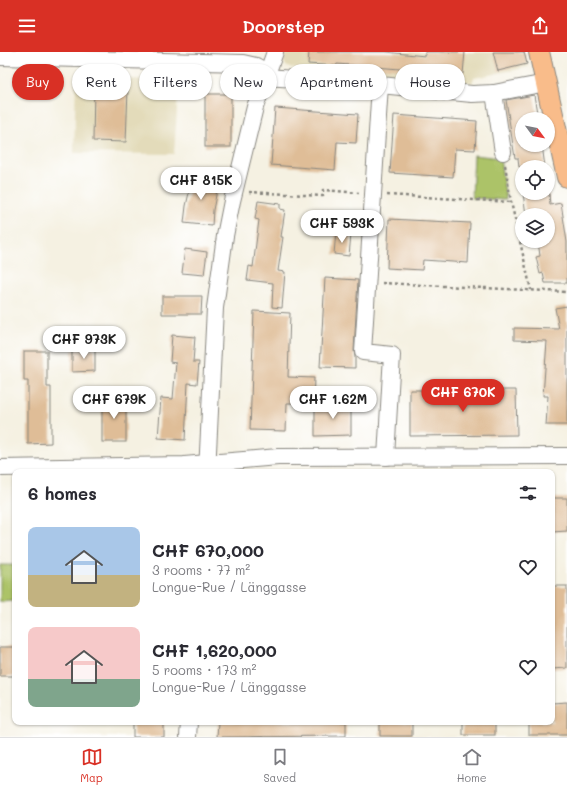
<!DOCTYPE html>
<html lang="en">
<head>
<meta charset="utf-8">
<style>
	body { margin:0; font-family:Mali,sans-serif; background:#f2f2f3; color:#2b2b33; height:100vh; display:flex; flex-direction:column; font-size:15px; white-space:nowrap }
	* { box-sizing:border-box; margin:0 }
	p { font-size:13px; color:#7c7c81 }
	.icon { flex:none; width:22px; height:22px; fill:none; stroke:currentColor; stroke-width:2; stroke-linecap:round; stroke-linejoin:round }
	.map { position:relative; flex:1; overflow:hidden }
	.panel { position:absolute; left:12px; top:417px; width:543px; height:256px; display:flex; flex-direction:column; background:#fff; border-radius:8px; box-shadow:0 1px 3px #0004 }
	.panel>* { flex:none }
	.hud { position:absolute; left:12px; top:12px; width:543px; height:36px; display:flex; gap:8px }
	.needle { width:26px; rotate:122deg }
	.buttons { position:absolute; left:515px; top:60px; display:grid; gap:8px }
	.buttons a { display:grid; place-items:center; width:40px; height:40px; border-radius:50%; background:#fff; box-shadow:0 1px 3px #0004; font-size:20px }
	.price { position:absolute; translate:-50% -34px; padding:0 9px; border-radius:14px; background:#fff; color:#222; font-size:13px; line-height:26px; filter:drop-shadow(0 1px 2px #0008) }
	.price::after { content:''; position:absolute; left:50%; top:24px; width:12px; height:9px; margin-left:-6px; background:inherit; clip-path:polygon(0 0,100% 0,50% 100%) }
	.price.selected { background:#d93025; color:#fff }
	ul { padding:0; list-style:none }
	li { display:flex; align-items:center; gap:12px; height:100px; padding:0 16px }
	li span { display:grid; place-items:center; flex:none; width:112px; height:80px; border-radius:8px; color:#555 }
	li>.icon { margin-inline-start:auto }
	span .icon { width:48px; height:48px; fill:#fffc; stroke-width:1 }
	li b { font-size:17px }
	h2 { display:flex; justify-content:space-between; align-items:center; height:48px; padding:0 16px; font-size:17px }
	.chip { padding:0 14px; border-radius:18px; background:#fff; box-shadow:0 1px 3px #0004; font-size:14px; line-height:36px }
	.chip.selected { background:#d93025; color:#fff }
	header { display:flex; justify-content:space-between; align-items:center; height:52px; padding:0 16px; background:#d93025; color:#fff; font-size:18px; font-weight:600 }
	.dock { display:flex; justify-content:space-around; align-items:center; height:56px; border-top:1px solid #e1e1e2; background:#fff; font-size:11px; color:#7c7c81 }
	.dock a { display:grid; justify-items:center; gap:2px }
	.dock .selected { color:#d93025 }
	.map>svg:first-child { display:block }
</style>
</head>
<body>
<header><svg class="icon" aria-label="menu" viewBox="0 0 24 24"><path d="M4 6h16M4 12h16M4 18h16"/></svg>Doorstep<svg class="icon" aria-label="share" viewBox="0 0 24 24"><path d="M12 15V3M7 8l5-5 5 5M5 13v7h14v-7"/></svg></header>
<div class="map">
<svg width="567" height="685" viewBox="0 0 567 685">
	<rect width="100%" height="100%" fill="#fff"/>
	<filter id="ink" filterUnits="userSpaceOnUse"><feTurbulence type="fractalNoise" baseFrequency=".025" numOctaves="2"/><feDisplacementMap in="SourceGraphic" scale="8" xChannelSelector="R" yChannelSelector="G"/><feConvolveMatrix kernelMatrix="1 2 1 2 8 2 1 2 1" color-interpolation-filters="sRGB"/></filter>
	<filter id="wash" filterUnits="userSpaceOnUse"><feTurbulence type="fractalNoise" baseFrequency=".012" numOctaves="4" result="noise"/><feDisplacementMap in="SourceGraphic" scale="16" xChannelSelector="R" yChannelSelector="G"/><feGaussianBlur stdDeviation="0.9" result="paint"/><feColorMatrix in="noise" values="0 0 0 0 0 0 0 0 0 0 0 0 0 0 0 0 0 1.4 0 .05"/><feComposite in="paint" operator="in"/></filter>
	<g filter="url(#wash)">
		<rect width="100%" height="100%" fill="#f5f1e2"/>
		<g fill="#e3dbba">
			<path d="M285,0H525L529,15L474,26L472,31L290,16L286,14L284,10Z"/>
			<path d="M76,26L179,28L174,102L74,101Z"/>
		</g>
		<g fill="#acc368" stroke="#647042">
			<path d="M474,103L500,106L506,148L472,146Z"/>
			<path d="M0,513H15V549L0,550Z"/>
		</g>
		<g id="blocks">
			<g fill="#dfbd97">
				<path d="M309,0H386L425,4V0H465L463,22L337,12L336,14L308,12Z"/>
				<path d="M493,0H524L527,12L498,19Z"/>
				<path d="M94,36L128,37L126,90L93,89Z"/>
				<rect x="205" y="42" width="26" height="53"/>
				<path d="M534,43L538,67H522V93H542L545,115H519L518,106H515L506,48Z"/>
				<path d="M275,56L358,62L356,91L337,90L335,118L271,113Z"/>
				<path d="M394,63L477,69L475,98L455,97L453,125L390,121Z"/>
				<path d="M193,123L219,128L213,158L212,174L184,171L186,154Z"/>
				<path d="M523,141H549L550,153L561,151L567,190V231H545L543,221L540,222L536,205L540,204L538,189H548V163H526Z"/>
				<path d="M258,149L280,152V157L285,158L281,185H283L278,219L285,220L282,256L272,255L273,231L247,228L249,214L253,215L259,168L255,167Z"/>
				<path d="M342,165L358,166L357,180L341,179Z"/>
				<path d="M389,167L470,171L468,211L423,208L422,218L387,216Z"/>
				<path d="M336,180L351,182L349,204L334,202Z"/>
				<path d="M185,197L207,200L204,223L182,221Z"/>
				<path d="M325,226L358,228L354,299L355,305V316L320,315Z"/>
				<path d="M162,244H202L201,262H162Z"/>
				<path d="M567,254V373H546L548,344H543L547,289L514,288V276L559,277L555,256Z"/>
				<path d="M254,259L290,261L288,325L314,326L313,351H287L286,379L250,378Z"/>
				<path d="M172,283L195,285L193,310H199L197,332L188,331L185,388L158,386L161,346L173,347L176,311L170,310Z"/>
				<path d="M95,297V319L72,320V298Z"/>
				<path d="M24,299H47V335H51V391L28,392V329H24Z"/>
				<path d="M410,338H516L517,383L410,384Z"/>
				<rect x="102" y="345" width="24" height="45"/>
				<path d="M351,351V383L315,384V352Z"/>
				<path d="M553,446H567V479L552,480Z"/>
				<path d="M552,534H567V616L552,617Z"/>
				<rect x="0" y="595" width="15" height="29"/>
				<path d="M567,650V683H529V670H552V651Z"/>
				<rect x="133" y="670" width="31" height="15"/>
				<path d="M218,670H346V684L217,685Z"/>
				<rect x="380" y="670" width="32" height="14"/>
				<rect x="463" y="670" width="32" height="13"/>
			</g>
		</g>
	</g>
	<g filter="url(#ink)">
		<use href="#blocks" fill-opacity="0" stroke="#88867f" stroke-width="1"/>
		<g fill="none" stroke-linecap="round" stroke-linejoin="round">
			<g stroke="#88867f" stroke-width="18">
				<g id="minor">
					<path d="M0,5L243,11L256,14L265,19L266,25"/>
					<path d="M266,25L380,33L472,42L494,41L546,31"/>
					<path d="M380,33L363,300L392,303L386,405"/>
					<path d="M494,41L503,100"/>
					<path d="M0,416L184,413L278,405L567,404"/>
					<path d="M207,420L215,256L225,184L232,149L255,55L275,0"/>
					<path d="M188,685L189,670"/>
				</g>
			</g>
			<g stroke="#88867f" stroke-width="22">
				<path id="major" d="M539,0L567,125"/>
			</g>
			<g stroke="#88867f" stroke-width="2.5" stroke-dasharray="3 3" stroke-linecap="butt">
				<path d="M505,113L511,150L531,238"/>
				<path d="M249,140L323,144V138L359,141"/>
				<path d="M387,143L511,150"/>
				<path d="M382,231L567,240"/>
			</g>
			<use href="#minor" stroke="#fff" stroke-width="16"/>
			<use href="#major" stroke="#f9bc8a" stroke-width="20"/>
		</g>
	</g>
</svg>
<div class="buttons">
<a><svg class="needle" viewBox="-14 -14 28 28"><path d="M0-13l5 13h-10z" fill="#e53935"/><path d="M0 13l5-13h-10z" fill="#7c7c81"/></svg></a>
<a><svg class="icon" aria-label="locate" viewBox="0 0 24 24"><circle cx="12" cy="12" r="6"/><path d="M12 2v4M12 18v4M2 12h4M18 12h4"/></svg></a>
<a><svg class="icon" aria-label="layers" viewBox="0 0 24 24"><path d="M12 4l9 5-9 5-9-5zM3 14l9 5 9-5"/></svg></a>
</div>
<b class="price" style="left:201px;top:149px">CHF 815K</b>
<b class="price" style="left:342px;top:192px">CHF 593K</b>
<b class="price" style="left:84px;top:308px">CHF 973K</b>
<b class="price selected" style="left:463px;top:361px">CHF 670K</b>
<b class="price" style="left:114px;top:368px">CHF 679K</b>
<b class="price" style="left:333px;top:368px">CHF 1.62M</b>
<div class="hud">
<a class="chip selected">Buy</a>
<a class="chip">Rent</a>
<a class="chip">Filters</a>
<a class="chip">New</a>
<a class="chip">Apartment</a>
<a class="chip">House</a>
</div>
<section class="panel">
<h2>6 homes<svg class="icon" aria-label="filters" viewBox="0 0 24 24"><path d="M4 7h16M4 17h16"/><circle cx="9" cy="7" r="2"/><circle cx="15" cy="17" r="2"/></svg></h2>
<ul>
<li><span style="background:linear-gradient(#a9c7e8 60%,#c2b280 0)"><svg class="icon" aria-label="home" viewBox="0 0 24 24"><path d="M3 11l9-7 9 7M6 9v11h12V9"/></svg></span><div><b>CHF 670,000</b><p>3 rooms · 77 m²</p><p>Longue-Rue / Länggasse</p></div><svg class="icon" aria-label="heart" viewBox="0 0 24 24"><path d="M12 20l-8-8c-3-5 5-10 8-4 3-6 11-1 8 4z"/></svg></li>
<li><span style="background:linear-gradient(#f6c9c9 65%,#7fa58c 0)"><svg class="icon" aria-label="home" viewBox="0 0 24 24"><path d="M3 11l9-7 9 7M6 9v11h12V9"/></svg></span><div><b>CHF 1,620,000</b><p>5 rooms · 173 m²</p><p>Longue-Rue / Länggasse</p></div><svg class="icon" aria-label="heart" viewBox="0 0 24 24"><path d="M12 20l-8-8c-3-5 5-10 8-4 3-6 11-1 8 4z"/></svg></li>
</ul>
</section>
</div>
<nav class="dock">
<a class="selected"><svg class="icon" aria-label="map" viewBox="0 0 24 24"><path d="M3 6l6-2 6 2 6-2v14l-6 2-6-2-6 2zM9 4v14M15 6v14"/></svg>Map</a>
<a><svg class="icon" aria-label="saved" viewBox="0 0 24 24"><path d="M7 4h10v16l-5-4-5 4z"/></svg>Saved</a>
<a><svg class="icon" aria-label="home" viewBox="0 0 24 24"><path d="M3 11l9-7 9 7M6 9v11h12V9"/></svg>Home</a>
</nav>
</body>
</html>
